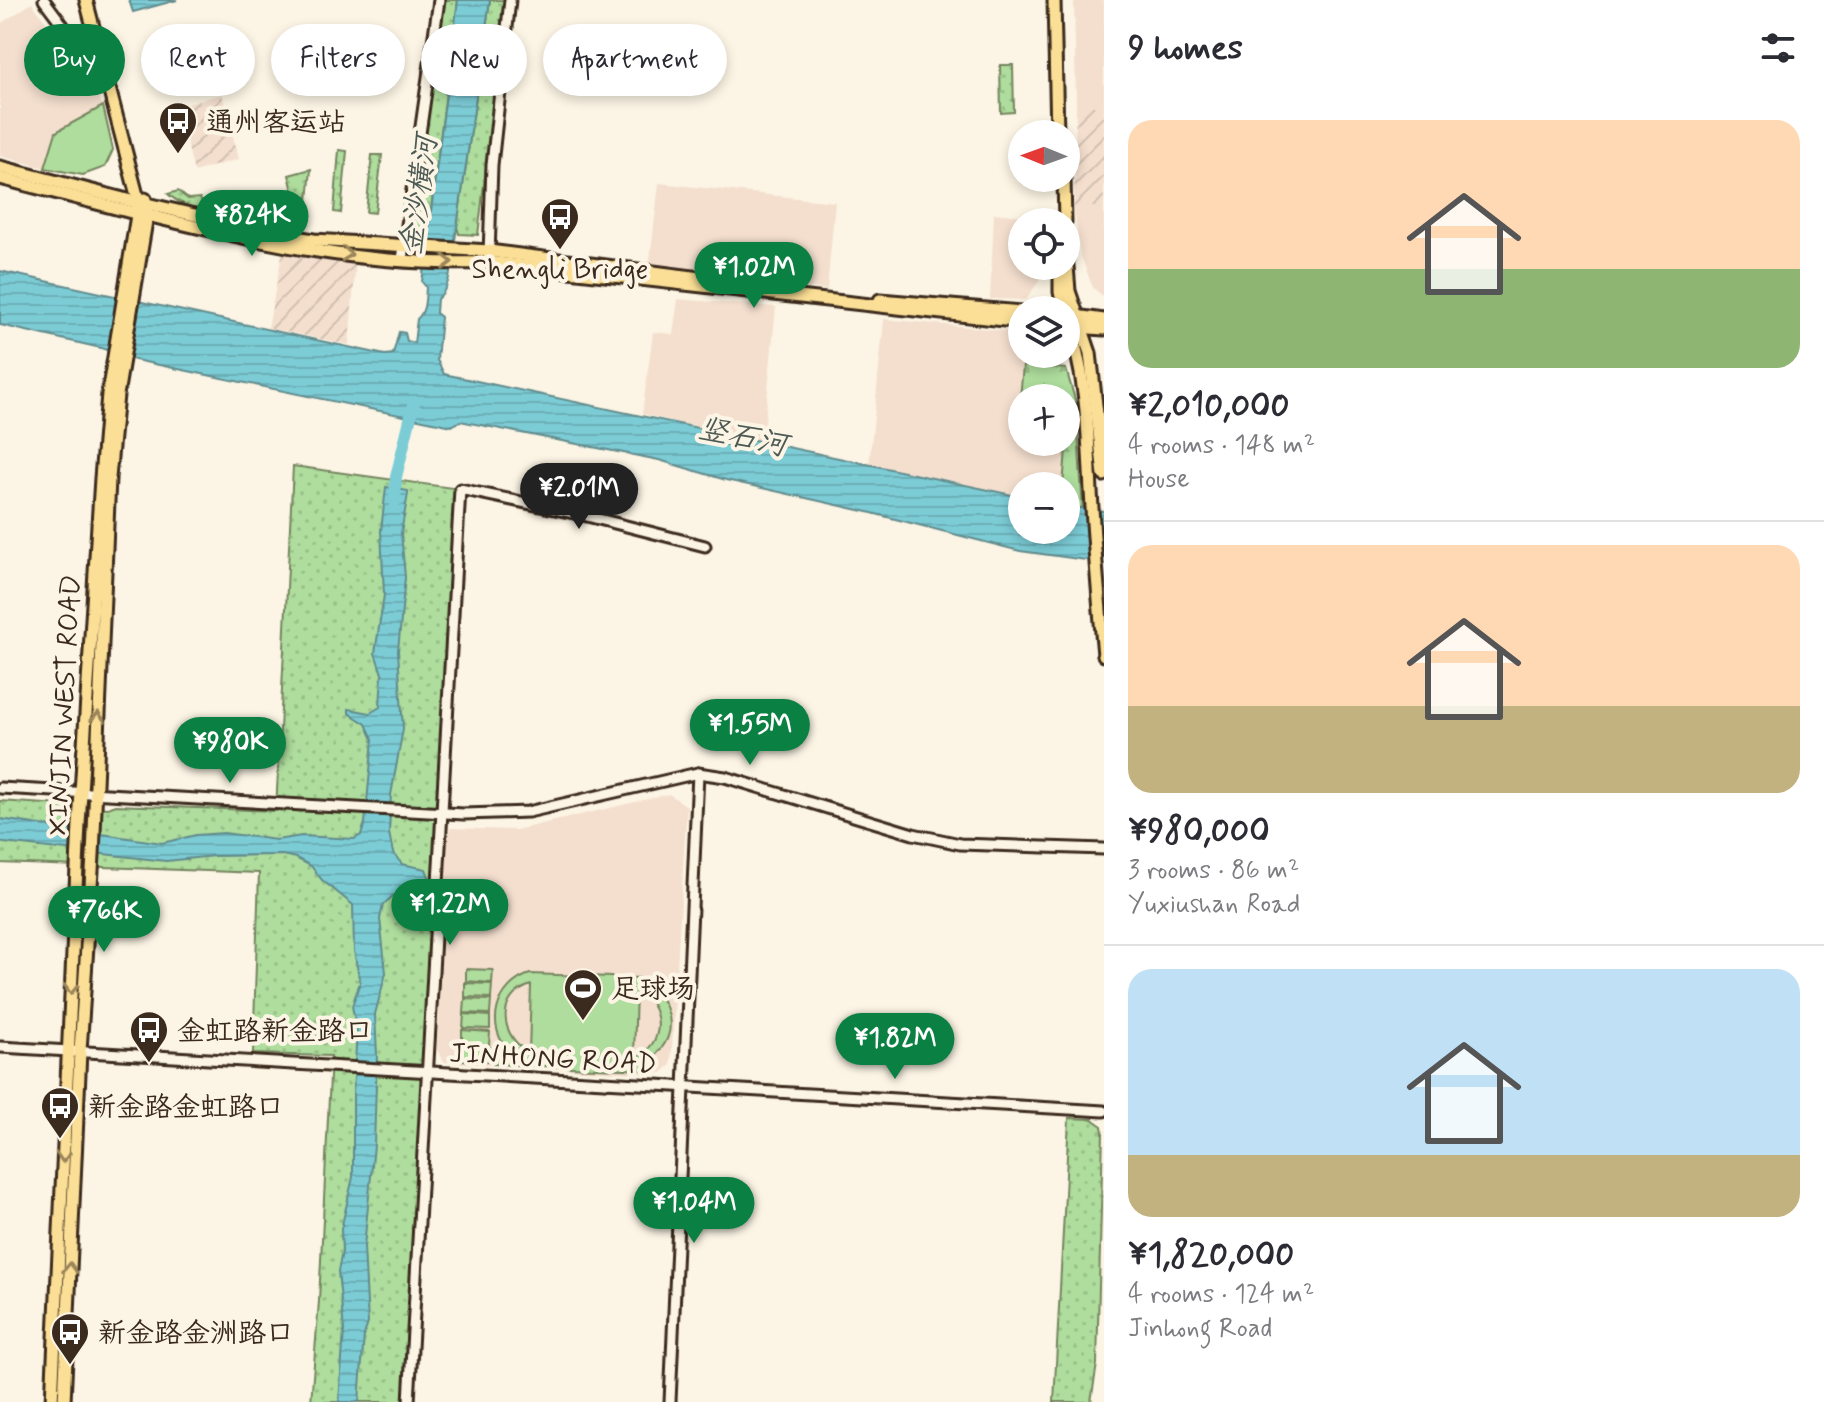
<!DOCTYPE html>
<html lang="en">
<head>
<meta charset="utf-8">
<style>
	body { margin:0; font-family:Mynerve,"LXGW WenKai TC",sans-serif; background:#f7f7f7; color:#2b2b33; height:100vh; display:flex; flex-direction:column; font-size:30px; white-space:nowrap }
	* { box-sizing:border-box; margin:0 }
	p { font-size:26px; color:#7c7c81 }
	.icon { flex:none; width:44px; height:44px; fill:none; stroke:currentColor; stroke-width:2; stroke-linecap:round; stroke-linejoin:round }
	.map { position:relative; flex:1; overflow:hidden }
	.sheet { display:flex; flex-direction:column; background:#fff; width:720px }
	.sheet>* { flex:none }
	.banner { position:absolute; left:24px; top:24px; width:760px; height:72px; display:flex; gap:16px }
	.needle { width:52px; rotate:271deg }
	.controls { position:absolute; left:1008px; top:120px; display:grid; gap:16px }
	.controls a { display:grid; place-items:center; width:72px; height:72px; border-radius:50%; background:#fff; box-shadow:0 4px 12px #0003; font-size:40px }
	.price { position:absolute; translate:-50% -68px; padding:0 18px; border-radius:28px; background:#0b8043; color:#fff; font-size:26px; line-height:52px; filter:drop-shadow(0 2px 4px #0008) }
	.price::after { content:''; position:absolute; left:50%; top:48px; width:24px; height:18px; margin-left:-12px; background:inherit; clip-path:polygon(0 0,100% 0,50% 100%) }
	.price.on { background:#222; color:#fff }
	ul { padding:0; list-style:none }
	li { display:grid; align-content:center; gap:16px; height:424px; padding:0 24px }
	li+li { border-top:2px solid #e1e1e2 }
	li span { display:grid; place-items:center; height:248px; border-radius:24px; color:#555 }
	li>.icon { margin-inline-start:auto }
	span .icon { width:144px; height:144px; fill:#fffc; stroke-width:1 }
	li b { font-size:34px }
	h2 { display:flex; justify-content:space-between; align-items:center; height:96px; padding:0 24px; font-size:34px }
	.chip { padding:0 28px; border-radius:36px; background:#fff; box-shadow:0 4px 12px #0003; font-size:28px; line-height:72px }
	.chip.on { background:#0b8043; color:#fff }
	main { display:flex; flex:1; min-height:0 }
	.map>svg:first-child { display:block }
</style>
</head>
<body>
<main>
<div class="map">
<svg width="1104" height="1402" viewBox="0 0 1104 1402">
	<defs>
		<pattern id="industrial-furrows" width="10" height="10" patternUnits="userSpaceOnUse" patternTransform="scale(2)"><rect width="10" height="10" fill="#f4dfce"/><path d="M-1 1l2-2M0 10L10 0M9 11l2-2" fill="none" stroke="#d2c0b0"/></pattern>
		<pattern id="grass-dots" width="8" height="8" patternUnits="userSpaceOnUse" patternTransform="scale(2)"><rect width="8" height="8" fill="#aedd9d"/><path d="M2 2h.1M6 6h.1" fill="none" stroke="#97be87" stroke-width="1.8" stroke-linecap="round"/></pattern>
		<pattern id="forest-firs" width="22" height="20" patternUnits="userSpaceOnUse" patternTransform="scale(2)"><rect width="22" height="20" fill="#aedd9d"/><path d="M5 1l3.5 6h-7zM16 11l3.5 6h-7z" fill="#97be87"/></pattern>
		<pattern id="water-rules" width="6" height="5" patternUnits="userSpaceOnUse" patternTransform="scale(2)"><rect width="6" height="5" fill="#7cccd6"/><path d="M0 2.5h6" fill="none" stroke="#6cafb7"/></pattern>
	</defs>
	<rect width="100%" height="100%" fill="#fcf5e5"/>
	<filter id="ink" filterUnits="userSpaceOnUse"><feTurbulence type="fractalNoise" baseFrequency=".0125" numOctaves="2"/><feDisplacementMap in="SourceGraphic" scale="16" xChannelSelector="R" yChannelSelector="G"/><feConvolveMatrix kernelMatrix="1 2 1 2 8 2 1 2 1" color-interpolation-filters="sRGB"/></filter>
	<g filter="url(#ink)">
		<g fill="#f4dfce" fill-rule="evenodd">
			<path d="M1074,0H1104V106H1076Z"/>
			<path d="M32,3L89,79L103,106L56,132L45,168L0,156V24Z"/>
			<path d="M659,183L835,202L827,290L649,268Z"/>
			<path d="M1074,207H1104V297L1093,288L1080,254Z"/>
			<path d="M994,213L1045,218V222H1022V266H1042L1039,281L1026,300L990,299Z"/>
			<path d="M678,299L776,307L763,442L642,414L653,332L673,334Z"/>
			<path d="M884,319L1022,332V354H1061L1076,403L1066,506V486H1022V497L869,465ZM1022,398H1066V442H1022Z"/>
			<path d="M669,794L687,806L671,1065L661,1073L652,1074L443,1062L437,1050L447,837L451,828L516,830Z"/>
		</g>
		<g fill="url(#industrial-furrows)">
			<path d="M203,37L217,72L183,82L174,43Z"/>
			<path d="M222,94L239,159L194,172L178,107Z"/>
			<path d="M1076,106H1104V207H1074Z"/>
			<path d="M283,249L356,260L349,345L268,328Z"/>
		</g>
		<g fill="url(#grass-dots)" stroke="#74845e" stroke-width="2">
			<path d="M443,0H458L428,232L423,236L409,234Z"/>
			<path d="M490,0H506L478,235L459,234L457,227Z"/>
			<path d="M1000,65H1013L1014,112L1001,113Z"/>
			<path d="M339,150L347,151L341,213L334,212Z"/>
			<path d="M372,155H382L375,213L366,212Z"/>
			<path d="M311,169L307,212L298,211L289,175Z"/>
			<path d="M178,191L188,199L200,198L202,203L239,193L243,207L250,205V217C233,226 182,207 168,194Z"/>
			<path d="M293,466L460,489L409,1402H311L319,1301L331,1056L253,1054L259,873L0,863V801L108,808L116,805L276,811Z"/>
			<path d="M1069,1118L1092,1119L1102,1126L1103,1132L1097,1364L1091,1402H1054Z"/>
		</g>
		<path fill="url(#forest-firs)" stroke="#74845e" stroke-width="2" d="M1023,365L1066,369L1076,403L1083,510L1066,506V486H1063L1068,425L1066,424V398L1020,399Z"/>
		<g fill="#aedd9d" stroke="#74845e" stroke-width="2" fill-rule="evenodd">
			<path d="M103,106L113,150L105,167L83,175L45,168L56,132Z"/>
			<path d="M466,969L493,970L492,983L466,981Z"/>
			<path d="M530,974L639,978C664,991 681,1024 661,1049C655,1057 648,1060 647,1070L493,1064V1052H510C484,1027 496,985 530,974ZM531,985L529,1053C500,1036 495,997 531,985ZM636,989C664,1005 667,1045 634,1058Z"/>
			<path d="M465,983L492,984L491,998L465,997Z"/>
			<path d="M465,999L491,1000L490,1014L464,1013Z"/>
			<path d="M464,1014L490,1016V1029L463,1028Z"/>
			<path d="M462,1030L490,1032L489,1045L462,1044Z"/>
			<path d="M462,1046L490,1047L489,1061L461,1060Z"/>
		</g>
		<g fill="url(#water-rules)" stroke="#628b8c" stroke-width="2">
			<path d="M129,0H177L133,12Z"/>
			<path d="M458,0H490L453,254C450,270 450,289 437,299L436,313L441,317L437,360L444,374L1022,497V530H1066V506L1104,511V558L1086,560L1020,551L868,512L726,480L659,460L460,421L452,426L135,360L101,348L0,325V271L385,355L393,354L399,332L405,333L407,341L414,343L417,319C426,311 425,299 426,287L422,282Z"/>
			<path d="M386,487L408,491V494L401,533L405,577L398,651L403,729L391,795L389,833L393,853L402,864L426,869L429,877L427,891L414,890L393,896L383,905L380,919L386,973L375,1014L377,1055L374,1145L364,1247L368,1323L364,1335L359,1402H339L344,1330L338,1271L342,1252L341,1229L353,1177V1093L357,1031L352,1006L360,982L354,951L353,905L322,880L311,866L296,858L282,855L214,856L166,861L4,843L0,842V819L162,843L196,835L224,833L276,840L302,836L354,839L361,835L365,823L373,739L366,724L349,713V709L370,713L380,707L382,674L375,653L384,595L381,531Z"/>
		</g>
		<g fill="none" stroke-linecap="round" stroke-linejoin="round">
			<path stroke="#7cccd6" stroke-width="12" d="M395,502L396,477L414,403"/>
			<g stroke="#3b2a1e" stroke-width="15">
				<g id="minor">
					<path d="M44,0L107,84"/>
					<path d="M489,255L492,165L510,0"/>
					<path d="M402,260L439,0"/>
					<path d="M0,788L464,814L528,812L698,773L725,777L913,834L960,844L1104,849"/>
					<path d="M0,1047C368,1071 736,1087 1104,1111"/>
					<path d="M409,1402L460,489L583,515L705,546"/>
					<path d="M670,1402L698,773"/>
				</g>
			</g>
			<g stroke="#3b2a1e" stroke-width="17">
				<g id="major">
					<path d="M1054,0L1057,134"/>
					<path d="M0,167L139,203"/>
					<path d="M0,178L139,214"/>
					<path d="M1064,178L1065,222"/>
					<path d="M147,204L282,235L314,240L489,251L724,281"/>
					<path d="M147,215C256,242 375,268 488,262L1022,322"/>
					<path d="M1066,254L1069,291L1090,353L1104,475"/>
					<path d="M1060,267V292L1064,310"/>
					<path d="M880,300L1022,312"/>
					<path d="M1075,316L1104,320"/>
					<path d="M1066,317C1087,372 1088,433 1091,491C1094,546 1099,601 1104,655"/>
					<path d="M1077,327L1104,329"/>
					<path d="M52,1402L79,824L101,478L108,394L139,203L86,0"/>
					<path d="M64,1402L80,1051L93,856L109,478L117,395L147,215L145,199"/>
				</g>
			</g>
			<use href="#minor" stroke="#fcf5e5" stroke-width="9"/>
			<use href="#major" stroke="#fbdf96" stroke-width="11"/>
		</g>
		<defs><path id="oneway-chevron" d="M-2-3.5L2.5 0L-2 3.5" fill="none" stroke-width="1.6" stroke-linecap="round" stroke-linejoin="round" transform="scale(2)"/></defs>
		<g stroke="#9b845a">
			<use href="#oneway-chevron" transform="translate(347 254) rotate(6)"/>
			<use href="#oneway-chevron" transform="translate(447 262) rotate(1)"/>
			<use href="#oneway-chevron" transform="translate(98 717) rotate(-87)"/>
			<use href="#oneway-chevron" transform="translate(71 989) rotate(93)"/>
			<use href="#oneway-chevron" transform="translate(63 1157) rotate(93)"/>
			<use href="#oneway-chevron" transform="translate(70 1268) rotate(-87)"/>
		</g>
	</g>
	<defs>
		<g id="bus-pin" transform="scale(2)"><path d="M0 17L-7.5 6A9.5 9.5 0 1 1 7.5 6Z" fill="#3b2a1e" stroke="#fcf5e5"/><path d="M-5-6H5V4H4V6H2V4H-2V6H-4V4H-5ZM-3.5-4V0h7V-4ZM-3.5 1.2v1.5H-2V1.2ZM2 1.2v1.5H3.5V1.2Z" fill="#fff"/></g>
		<g id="stadium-pin" transform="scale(2)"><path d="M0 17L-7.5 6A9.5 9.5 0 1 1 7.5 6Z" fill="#3b2a1e" stroke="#fcf5e5"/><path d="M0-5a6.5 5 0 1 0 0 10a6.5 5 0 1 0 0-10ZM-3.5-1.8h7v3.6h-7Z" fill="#fff"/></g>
	</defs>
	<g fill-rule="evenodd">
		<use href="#bus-pin" x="178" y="121"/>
		<use href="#bus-pin" x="560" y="217"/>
		<use href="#stadium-pin" x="583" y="988"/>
		<use href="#bus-pin" x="149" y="1030"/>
		<use href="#bus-pin" x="60" y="1106"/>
		<use href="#bus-pin" x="70" y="1332"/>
	</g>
	<g text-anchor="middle" stroke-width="8" stroke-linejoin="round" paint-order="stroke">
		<g font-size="28" fill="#3b2a1e" stroke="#fcf5e5" text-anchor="start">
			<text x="206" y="131">通州客运站</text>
			<text x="560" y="278" text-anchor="middle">Shengli Bridge</text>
			<text x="611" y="998">足球场</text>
			<text x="177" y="1040">金虹路新金路口</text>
			<text x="88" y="1116">新金路金虹路口</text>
			<text x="98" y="1342">新金路金洲路口</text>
		</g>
		<g font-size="28" fill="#3b2a1e" stroke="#fcf5e5">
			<text transform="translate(63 705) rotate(-87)" y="10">XINJIN WEST ROAD</text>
			<text transform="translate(553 1057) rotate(3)" y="10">JINHONG ROAD</text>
		</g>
		<g font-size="30" font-style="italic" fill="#4e5b55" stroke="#fcf5e5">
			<text transform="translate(418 195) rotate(-82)" y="10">金沙横河</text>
			<text transform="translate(743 436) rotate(12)" y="10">竖石河</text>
		</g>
	</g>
</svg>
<div class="controls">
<a><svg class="needle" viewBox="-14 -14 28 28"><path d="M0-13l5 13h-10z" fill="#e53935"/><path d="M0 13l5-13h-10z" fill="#7c7c81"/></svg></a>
<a><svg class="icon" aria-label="locate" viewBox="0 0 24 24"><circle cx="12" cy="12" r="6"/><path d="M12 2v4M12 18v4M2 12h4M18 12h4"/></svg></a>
<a><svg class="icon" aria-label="layers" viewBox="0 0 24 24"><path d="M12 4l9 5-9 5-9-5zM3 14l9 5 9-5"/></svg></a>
<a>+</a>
<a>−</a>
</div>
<b class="price" style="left:252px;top:258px">¥824K</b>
<b class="price" style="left:754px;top:310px">¥1.02M</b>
<b class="price on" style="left:579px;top:531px">¥2.01M</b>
<b class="price" style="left:750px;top:767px">¥1.55M</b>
<b class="price" style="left:230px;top:785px">¥980K</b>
<b class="price" style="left:450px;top:947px">¥1.22M</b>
<b class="price" style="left:104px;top:954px">¥766K</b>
<b class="price" style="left:895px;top:1081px">¥1.82M</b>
<b class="price" style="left:694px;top:1245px">¥1.04M</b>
<div class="banner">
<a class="chip on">Buy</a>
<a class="chip">Rent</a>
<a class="chip">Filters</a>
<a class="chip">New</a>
<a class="chip">Apartment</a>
</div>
</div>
<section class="sheet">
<h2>9 homes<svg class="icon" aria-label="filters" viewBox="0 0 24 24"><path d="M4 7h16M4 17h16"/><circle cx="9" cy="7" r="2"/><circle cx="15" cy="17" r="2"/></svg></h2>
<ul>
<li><span style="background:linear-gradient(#ffd9b3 60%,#8fb573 0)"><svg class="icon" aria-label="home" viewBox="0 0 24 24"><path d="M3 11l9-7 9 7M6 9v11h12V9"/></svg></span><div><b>¥2,010,000</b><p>4 rooms · 148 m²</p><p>House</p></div></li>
<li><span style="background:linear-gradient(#ffd9b3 65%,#c2b280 0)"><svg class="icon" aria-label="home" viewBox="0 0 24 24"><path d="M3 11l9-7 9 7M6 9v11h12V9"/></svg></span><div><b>¥980,000</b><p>3 rooms · 86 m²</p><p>Yuxiushan Road</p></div></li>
<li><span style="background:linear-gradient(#bfe0f5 75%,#c2b280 0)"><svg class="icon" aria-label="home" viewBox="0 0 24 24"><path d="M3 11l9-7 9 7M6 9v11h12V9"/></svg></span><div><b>¥1,820,000</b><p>4 rooms · 124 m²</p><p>Jinhong Road</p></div></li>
</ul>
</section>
</main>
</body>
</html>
